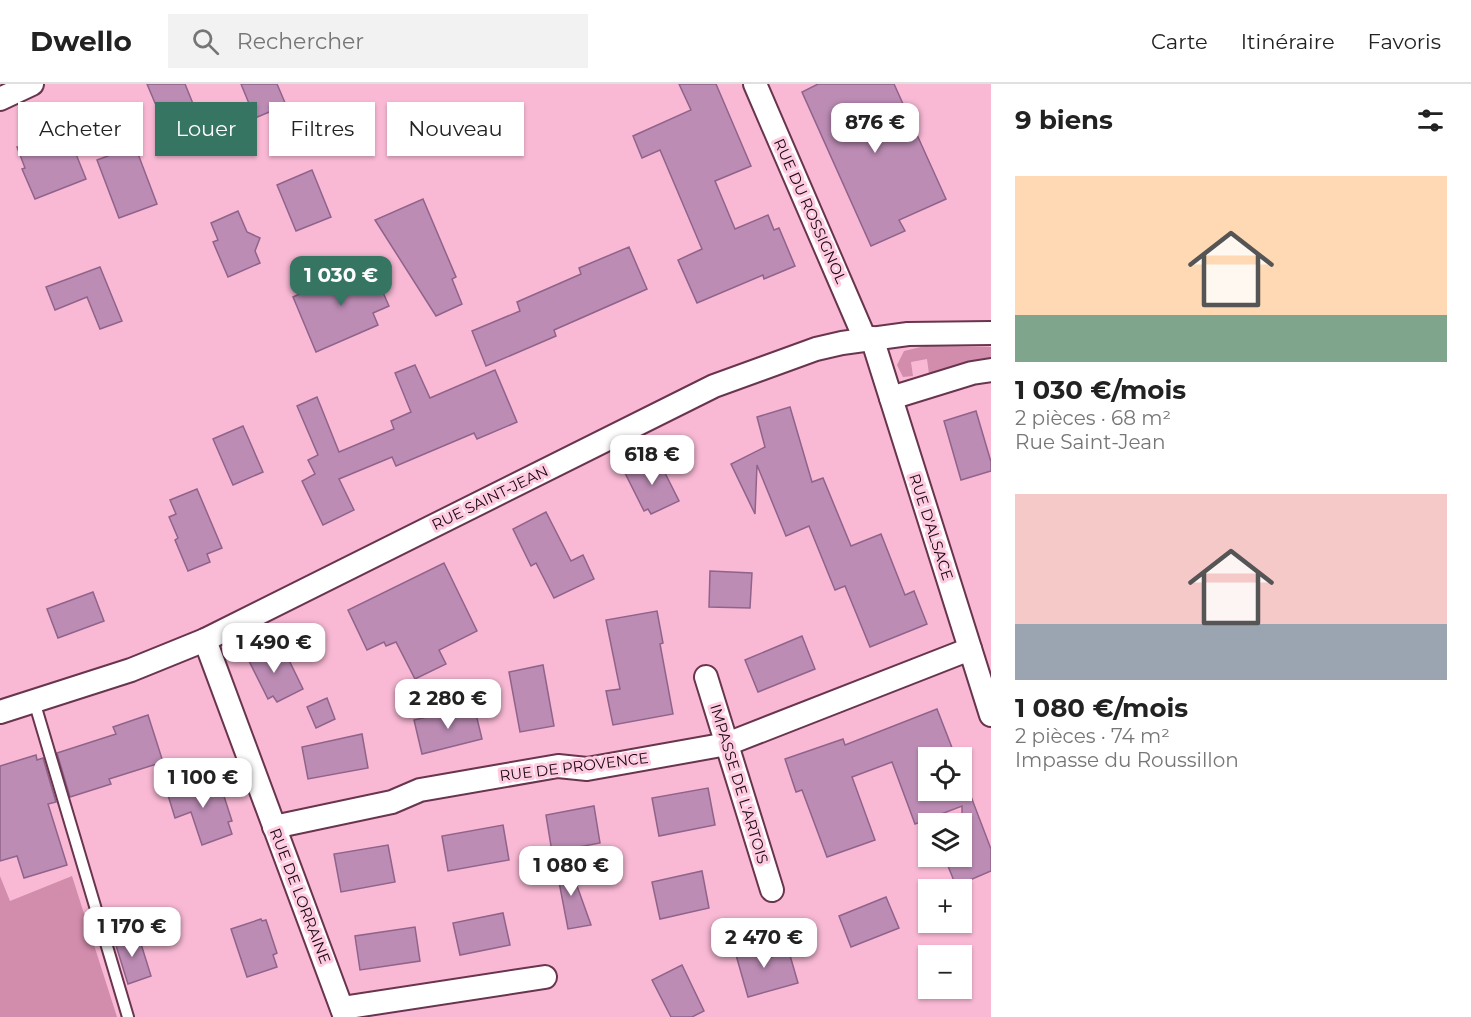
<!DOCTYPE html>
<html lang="fr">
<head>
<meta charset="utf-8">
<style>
	body { margin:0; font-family:Montserrat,sans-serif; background:#f2f2f2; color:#222; height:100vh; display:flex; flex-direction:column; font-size:22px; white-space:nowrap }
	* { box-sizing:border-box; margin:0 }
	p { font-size:20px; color:#767676 }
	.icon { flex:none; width:33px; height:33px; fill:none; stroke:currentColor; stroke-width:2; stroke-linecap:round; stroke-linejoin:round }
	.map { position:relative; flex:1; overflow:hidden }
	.sheet { display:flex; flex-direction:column; background:#fff; width:480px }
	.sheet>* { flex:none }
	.guide { position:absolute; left:18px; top:18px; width:570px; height:54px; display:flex; gap:12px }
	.fabs { position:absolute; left:918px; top:663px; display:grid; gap:12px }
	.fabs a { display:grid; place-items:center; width:54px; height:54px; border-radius:0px; background:#fff; box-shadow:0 2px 4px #0004; font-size:30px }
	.price { position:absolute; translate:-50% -51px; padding:0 14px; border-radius:12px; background:#fff; color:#222; font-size:20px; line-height:39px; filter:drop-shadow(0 2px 3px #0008) }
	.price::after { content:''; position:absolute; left:50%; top:36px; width:18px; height:14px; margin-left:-9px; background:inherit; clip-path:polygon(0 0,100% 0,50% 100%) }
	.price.selected { background:#377563; color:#fff }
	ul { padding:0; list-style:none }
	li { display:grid; align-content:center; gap:12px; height:318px; padding:0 24px }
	li span { display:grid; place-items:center; height:186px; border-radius:0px; color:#555 }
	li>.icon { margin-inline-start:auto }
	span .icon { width:108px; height:108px; fill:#fffc; stroke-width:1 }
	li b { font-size:26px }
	h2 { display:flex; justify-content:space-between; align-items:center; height:72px; padding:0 24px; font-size:26px }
	.chip { padding:0 21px; border-radius:0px; background:#fff; box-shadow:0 2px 4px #0004; font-size:21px; line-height:54px }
	.chip.selected { background:#377563; color:#fff }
	header { display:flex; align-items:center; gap:36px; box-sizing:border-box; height:84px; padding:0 30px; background:#fff; border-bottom:2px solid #e0e0e0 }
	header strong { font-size:28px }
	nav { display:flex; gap:33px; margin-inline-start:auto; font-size:21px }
	.search { width:420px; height:54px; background:#f2f2f2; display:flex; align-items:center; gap:15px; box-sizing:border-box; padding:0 21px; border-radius:0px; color:#767676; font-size:22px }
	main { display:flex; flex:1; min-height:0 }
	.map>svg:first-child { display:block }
</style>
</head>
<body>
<header>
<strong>Dwello</strong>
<div class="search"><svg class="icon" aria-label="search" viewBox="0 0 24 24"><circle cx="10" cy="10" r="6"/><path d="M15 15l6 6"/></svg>Rechercher</div>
<nav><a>Carte</a><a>Itinéraire</a><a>Favoris</a></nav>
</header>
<main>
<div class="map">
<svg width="991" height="933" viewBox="0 0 991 933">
	<rect width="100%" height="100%" fill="#f9b9d5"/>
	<g fill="#d28dac">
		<path d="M925,262L991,263V275L929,290L927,275L911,278L913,292L903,293L897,281L904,267Z"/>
		<path d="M0,792L10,817L72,792L117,933H0Z"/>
	</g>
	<g fill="#bc8cb5" stroke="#90638a" stroke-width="1.5">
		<path d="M147,0H185L198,32L166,45Z"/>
		<path d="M241,0H277L286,21L255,34Z"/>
		<path d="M679,0H716L751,82L715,97L735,145L768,131L774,146L779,144L795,182L764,195L763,191L697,219L678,176L702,165L660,66L642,74L633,52L691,26Z"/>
		<path d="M818,0H894L946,115L899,136L905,147L871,162L802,8Z"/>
		<path d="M64,40L86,95L35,115L22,85L25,84L17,63L47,55L44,47Z"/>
		<path d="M135,62L157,120L119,134L97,76Z"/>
		<path d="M312,86L331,133L296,147L277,101Z"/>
		<path d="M423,115L456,193L452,195L462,220L436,232L375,136Z"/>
		<path d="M238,127L247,148L260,154L255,167L260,179L228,193L213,158L218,156L211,139Z"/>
		<path d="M629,163L647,205L554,246L556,252L486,282L472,247L520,227L517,218L581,190L579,184Z"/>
		<path d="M370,179L389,222L373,229L378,241L316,268L293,213Z"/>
		<path d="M100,183L122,237L100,245L87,213L55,226L46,203Z"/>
		<path d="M415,281L430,314L495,286L517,338L477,355L474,349L396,382L392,373L339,395L354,426L323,441L302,397L315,390L308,376L318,371L297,322L317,313L339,368L394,345L391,337L411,328L395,289Z"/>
		<path d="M790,323L812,398L823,394L851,462L881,450L905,511L914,507L927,540L870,563L845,502L835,506L809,442L786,452L757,381L755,430L731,380L765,363L757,333Z"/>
		<path d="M976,327L991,378V387L961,396L944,337Z"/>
		<path d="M243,342L263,388L233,401L213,355Z"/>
		<path d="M657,373L679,417L651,430L648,425L644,427L625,389Z"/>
		<path d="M197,405L222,464L207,470L210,478L188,487L175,456L178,454L169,433L176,430L170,416Z"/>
		<path d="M546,428L571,477L583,471L594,495L554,514L536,479L531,482L513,445Z"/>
		<path d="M444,479L477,547L439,566L446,580L415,595L396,558L386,562L384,558L367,566L348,526Z"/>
		<path d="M710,487L752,489L750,524L709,523Z"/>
		<path d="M93,508L104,537L58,554L47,525Z"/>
		<path d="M657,527L663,559L660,560L673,630L613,641L606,607L620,605L606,536Z"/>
		<path d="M802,552L815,585L758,608L745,576Z"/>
		<path d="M241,561L266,572L283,564L303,605L277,618L273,612L268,615Z"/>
		<path d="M543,581L554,642L520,648L509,588Z"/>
		<path d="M327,614L335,635L316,644L307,623Z"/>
		<path d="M474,622L482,655L422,670L414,636Z"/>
		<path d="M937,625L956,674H928V706H962V689L991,765V787L956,802L944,772H962V722L915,740L892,678L852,693L875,756L827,773L802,706L796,708L785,675L843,655L845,661Z"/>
		<path d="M148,631L163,678L109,695L111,700L70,713L57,669L116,650L113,643Z"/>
		<path d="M362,650L368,684L308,695L302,663Z"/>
		<path d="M36,671L37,676L43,674L56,718L48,720L67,781L24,794L17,772L0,777V682Z"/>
		<path d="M214,693L218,704L221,703L232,737L228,738L232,750L202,761L191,728L175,734L167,708Z"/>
		<path d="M708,704L715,741L659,752L652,714Z"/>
		<path d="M594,722L600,759L552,768L546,731Z"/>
		<path d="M503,741L509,776L448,787L442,752Z"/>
		<path d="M388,761L395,798L341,808L334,770Z"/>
		<path d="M567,774L591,841L568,845L555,777Z"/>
		<path d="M702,787L709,824L660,835L652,798Z"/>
		<path d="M886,813L899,844L851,863L839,832Z"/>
		<path d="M503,829L510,861L460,871L453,839Z"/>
		<path d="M261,835L262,837L266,836L277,869L273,871L277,883L247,893L231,845Z"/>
		<path d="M415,843L420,877L360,886L355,852Z"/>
		<path d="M137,847L151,892L128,900L114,855Z"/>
		<path d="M765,855L771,873L789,868L798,899L748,913L734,864Z"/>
		<path d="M682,881L704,927L692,933H671L652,896Z"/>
	</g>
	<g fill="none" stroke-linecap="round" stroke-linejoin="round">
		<g stroke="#69354e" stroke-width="14">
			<path id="service" d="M34,617L128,933"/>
		</g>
		<g stroke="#69354e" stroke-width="26">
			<g id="minor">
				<path d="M755,0L865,255"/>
				<path d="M0,15L32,0"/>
				<path d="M872,254L991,631"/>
				<path d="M891,314L972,289L991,286"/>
				<path d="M205,556L345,933"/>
				<path d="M706,593L772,806"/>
				<path d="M0,628L131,586L205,556L714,302L816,265L842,259L908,250L991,249"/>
				<path d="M274,743L392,718L420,706L558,682L587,685L727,660L970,565"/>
				<path d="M342,924L545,893"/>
			</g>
		</g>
		<use href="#service" stroke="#fff" stroke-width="10"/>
		<use href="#minor" stroke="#fff" stroke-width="22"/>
	</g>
	<g text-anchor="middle" stroke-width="6" stroke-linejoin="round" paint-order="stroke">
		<g font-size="15" fill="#1b0711" stroke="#fecbe0">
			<text transform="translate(810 127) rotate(66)" y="5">RUE DU ROSSIGNOL</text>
			<text transform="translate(490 414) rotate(-26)" y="5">RUE SAINT-JEAN</text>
			<text transform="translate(931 443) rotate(72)" y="5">RUE D'ALSACE</text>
			<text transform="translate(574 683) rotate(-7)" y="5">RUE DE PROVENCE</text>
			<text transform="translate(739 700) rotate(73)" y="5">IMPASSE DE L'ARTOIS</text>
			<text transform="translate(300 812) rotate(69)" y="5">RUE DE LORRAINE</text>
		</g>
	</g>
</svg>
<div class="fabs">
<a><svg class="icon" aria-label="locate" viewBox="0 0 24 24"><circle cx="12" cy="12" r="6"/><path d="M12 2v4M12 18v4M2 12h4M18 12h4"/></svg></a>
<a><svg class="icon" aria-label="layers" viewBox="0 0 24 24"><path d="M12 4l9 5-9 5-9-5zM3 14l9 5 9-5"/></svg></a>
<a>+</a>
<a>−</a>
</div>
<b class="price" style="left:875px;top:70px">876 €</b>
<b class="price selected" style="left:341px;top:223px">1 030 €</b>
<b class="price" style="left:652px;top:402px">618 €</b>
<b class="price" style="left:274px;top:590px">1 490 €</b>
<b class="price" style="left:448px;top:646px">2 280 €</b>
<b class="price" style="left:203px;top:725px">1 100 €</b>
<b class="price" style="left:571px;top:813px">1 080 €</b>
<b class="price" style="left:132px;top:874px">1 170 €</b>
<b class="price" style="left:764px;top:885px">2 470 €</b>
<div class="guide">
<a class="chip">Acheter</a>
<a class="chip selected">Louer</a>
<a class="chip">Filtres</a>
<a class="chip">Nouveau</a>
</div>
</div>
<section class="sheet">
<h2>9 biens<svg class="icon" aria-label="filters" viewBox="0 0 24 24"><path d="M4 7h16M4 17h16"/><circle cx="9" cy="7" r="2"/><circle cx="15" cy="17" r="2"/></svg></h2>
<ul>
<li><span style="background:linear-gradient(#ffd9b3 75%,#7fa58c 0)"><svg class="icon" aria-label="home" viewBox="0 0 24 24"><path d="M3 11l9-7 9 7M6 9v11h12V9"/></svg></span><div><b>1 030 €/mois</b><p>2 pièces · 68 m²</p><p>Rue Saint-Jean</p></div></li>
<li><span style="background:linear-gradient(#f6c9c9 70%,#9aa5b1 0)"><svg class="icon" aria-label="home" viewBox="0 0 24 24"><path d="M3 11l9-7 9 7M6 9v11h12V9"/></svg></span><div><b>1 080 €/mois</b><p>2 pièces · 74 m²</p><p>Impasse du Roussillon</p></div></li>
</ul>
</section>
</main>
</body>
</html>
